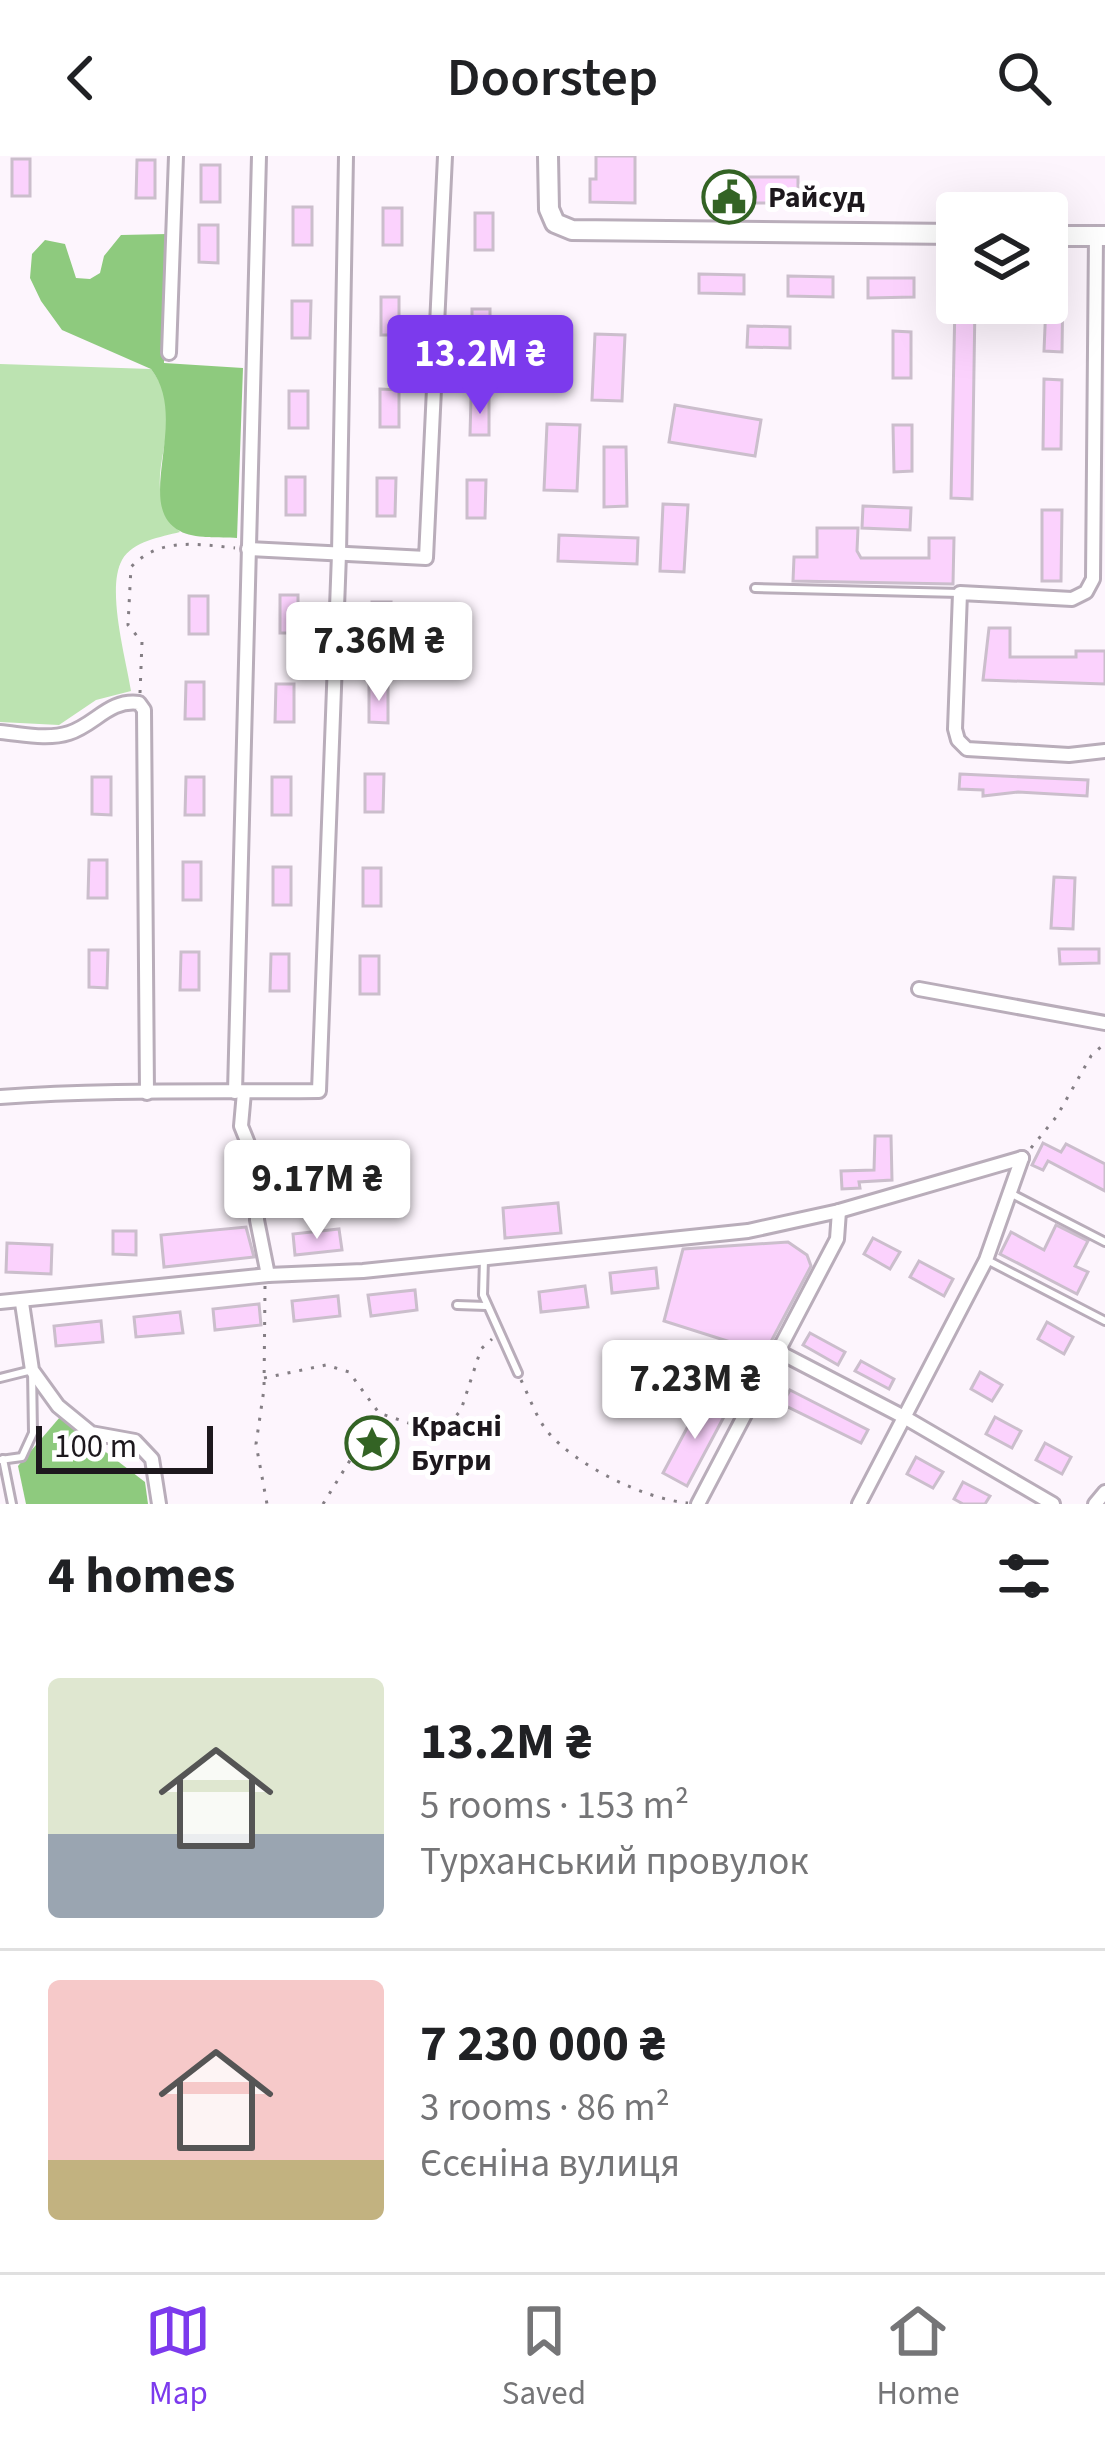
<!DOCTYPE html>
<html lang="en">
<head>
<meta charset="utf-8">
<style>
	body { margin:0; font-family:"Source Sans 3",sans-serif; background:#f2f2f2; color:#202124; height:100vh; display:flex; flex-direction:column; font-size:45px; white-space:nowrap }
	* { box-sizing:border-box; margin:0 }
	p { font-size:39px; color:#757577 }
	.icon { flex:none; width:66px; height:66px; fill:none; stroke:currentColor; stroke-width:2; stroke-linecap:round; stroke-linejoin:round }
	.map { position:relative; height:1348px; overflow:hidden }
	.details { display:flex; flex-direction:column; background:#fff; flex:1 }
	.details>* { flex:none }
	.tools { position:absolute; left:936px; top:36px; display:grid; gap:24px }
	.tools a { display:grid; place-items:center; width:132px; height:132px; border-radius:12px; background:#fff; box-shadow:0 12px 48px #0002; font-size:60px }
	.scale { position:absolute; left:36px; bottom:30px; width:177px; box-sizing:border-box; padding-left:12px; border:6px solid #1d181d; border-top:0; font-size:33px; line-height:42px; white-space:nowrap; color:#1d181d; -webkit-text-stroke:9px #fff; paint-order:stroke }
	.price { position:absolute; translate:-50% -102px; padding:0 27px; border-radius:12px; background:#fff; color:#222; font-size:39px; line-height:78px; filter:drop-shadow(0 3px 6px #0008) }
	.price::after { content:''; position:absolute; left:50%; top:72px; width:36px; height:27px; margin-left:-18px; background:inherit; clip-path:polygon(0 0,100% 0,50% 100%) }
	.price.on { background:#7c3aed; color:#fff }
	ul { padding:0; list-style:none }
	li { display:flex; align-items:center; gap:36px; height:300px; padding:0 48px }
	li+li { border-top:3px solid #e0e0e0 }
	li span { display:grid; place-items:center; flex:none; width:336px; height:240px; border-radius:12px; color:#555 }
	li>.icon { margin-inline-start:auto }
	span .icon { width:144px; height:144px; fill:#fffc; stroke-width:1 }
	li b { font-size:51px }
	h2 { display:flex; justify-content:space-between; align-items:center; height:144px; padding:0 48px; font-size:51px }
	header { display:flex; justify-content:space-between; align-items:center; height:156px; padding:0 48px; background:#fff; font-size:54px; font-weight:600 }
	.dock { display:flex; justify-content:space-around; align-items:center; height:168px; border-top:3px solid #e0e0e0; background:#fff; font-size:33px; color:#757577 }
	.dock a { display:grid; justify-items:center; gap:6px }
	.dock .on { color:#7c3aed }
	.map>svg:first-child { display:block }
</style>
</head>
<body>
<header><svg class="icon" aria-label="back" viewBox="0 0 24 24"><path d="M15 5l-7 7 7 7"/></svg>Doorstep<svg class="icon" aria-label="search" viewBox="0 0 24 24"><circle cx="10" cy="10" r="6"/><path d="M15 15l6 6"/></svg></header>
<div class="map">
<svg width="1105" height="1348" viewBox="0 0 1105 1348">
	<rect width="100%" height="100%" fill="#fdf5fd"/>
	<path fill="#bce3b1" d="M0,208L151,213C196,271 129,322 180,376C161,381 133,385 122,404C106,433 126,503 131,535L96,544L59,569L0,566Z"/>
	<g fill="#8eca7e">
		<path d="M167,78L164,207L243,212L237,382C221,381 193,383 180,375C132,350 191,264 151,213L62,174L41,145L30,122L32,98L45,84L65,88L76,122L90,123L100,117L104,100L121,79Z"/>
		<path d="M60,1261L145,1326L148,1348H26L18,1310Z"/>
	</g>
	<g fill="#fbd2fd" stroke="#cbbecc" stroke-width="3">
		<path d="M596,0H635V47L590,46V23H596Z"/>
		<rect x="12" y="3" width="18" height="37"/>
		<path d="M137,4H155V42H136Z"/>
		<rect x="201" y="9" width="19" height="37"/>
		<rect x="719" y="21" width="79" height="26"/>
		<rect x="293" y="51" width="19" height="38"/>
		<rect x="383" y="52" width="19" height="37"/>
		<rect x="475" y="57" width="18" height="37"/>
		<path d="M199,69H218V107L199,106Z"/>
		<path d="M699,118L744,119V138L699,137Z"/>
		<path d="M788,120L833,121V141L788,140Z"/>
		<path d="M868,122H914V141L868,142Z"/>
		<path d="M1047,124H1063L1062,196L1044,195Z"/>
		<rect x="381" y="141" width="18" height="38"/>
		<path d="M292,145H311L310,182H292Z"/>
		<path d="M955,147H975L972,343L951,342Z"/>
		<rect x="472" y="153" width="18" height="37"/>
		<path d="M748,170L790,171V192L747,191Z"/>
		<path d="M893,175L911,176V222H893Z"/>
		<path d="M595,178L625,179L622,245L592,244Z"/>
		<path d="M1044,223L1062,224L1061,293H1043Z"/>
		<path d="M380,233L399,234V271H380Z"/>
		<rect x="289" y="235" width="19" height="37"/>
		<path d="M471,242H489V279H470Z"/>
		<path d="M675,249L761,264L755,300L669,286Z"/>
		<path d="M547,268L580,269L577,335L544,334Z"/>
		<path d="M893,269H912V315L894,316Z"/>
		<path d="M604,291H626L627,350L604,351Z"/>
		<rect x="286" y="321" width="19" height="38"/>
		<path d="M377,322H396L395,360H377Z"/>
		<path d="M467,324H486L485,362H467Z"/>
		<path d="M663,348L688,349L684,416L660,415Z"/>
		<path d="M863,350L911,352L910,374L862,372Z"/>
		<path d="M1042,354H1062L1061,425H1042Z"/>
		<path d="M817,372H858L857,395L861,402H929V382H954L953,428L793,425L794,401H817Z"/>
		<path d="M559,379L638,382L637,408L558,405Z"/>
		<rect x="280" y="439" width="18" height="38"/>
		<rect x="189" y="440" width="19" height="38"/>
		<path d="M372,446H391L390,484H372Z"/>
		<path d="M989,472H1010V501H1076V495H1105V528L983,524Z"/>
		<path d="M186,526H204V563H185Z"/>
		<path d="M276,528H294V566H275Z"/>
		<path d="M369,529H388V567L369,566Z"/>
		<path d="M365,618H384L383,656H365Z"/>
		<path d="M960,618L1088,624L1087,640L1018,636L983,640V634L959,633Z"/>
		<path d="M92,621H111V659L92,658Z"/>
		<path d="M186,621H204V659H185Z"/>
		<rect x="272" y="621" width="19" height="38"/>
		<path d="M89,704H107V742H88Z"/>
		<rect x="183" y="706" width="18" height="38"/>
		<rect x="273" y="711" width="18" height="38"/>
		<rect x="363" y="712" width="18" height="38"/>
		<path d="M1054,721L1075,722L1073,773L1051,772Z"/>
		<path d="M1059,793H1099V807L1060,808Z"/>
		<path d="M89,794H108L107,832L89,831Z"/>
		<path d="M181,796H199V834H180Z"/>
		<path d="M271,798H289V835H270Z"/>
		<rect x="360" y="800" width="19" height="38"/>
		<path d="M875,980H891L892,1024L859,1026L860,1032L842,1033L841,1015L874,1014Z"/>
		<path d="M1043,987L1061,996L1066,988L1105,1008V1035L1048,1005L1043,1014L1032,1009Z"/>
		<path d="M558,1047L561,1077L505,1082L503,1052Z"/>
		<path d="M1056,1069L1088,1085L1075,1110L1088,1116L1077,1138L1000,1098L1011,1076L1044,1094Z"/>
		<path d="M246,1071L254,1101L164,1111L161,1079Z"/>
		<path d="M339,1073L342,1094L295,1099L293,1078Z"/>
		<path d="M113,1075H136V1099L113,1098Z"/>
		<path d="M873,1082L900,1096L890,1113L864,1098Z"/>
		<path d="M788,1086L807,1099L811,1110L765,1197L664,1165L683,1093Z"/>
		<path d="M7,1087L52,1089L51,1118L6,1116Z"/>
		<path d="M919,1105L953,1123L944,1140L910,1121Z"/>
		<path d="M656,1112L658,1132L612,1137L610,1117Z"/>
		<path d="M585,1130L588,1151L541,1156L539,1136Z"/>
		<path d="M415,1134L417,1154L371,1160L368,1139Z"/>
		<path d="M338,1140L340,1160L294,1165L292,1145Z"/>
		<path d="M259,1148L261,1169L215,1174L213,1153Z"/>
		<path d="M180,1156L183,1177L136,1181L134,1161Z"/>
		<path d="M101,1165L103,1186L56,1190L54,1170Z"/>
		<path d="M1047,1166L1073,1181L1064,1198L1038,1183Z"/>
		<path d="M810,1177L845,1196L838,1209L803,1189Z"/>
		<path d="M861,1205L894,1223L889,1233L855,1215Z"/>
		<path d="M980,1216L1002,1229L992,1245L971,1233Z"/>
		<path d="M790,1234L868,1274L861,1287L782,1248Z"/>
		<path d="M703,1242L727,1255L687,1330L663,1317Z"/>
		<path d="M995,1261L1021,1275L1012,1292L986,1278Z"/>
		<path d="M1045,1287L1071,1301L1062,1318L1036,1304Z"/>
		<path d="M916,1301L943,1316L933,1332L907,1318Z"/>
		<path d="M963,1326L990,1340L985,1348H963L954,1343Z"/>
	</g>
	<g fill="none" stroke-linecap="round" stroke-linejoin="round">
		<g stroke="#b9adba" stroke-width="12">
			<g id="lane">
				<path d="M755,432L960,437"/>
				<path d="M1012,1038L1105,1086"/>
				<path d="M484,1103L483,1139L518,1217"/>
				<path d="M989,1105L1105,1165"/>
				<path d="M457,1149L486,1150"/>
				<path d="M0,1222L32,1214L33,1277L22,1301L0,1304"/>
				<path d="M3,1303L12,1348"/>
			</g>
		</g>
		<g stroke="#b9adba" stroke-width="18">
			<g id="street">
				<path d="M1096,80L1093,423L1086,436L1072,443L960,437L955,573L958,584L967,593L1069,599L1105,595"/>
				<path d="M169,197L176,0"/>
				<path d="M248,393L426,402L445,0"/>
				<path d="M0,576C23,578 47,584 69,577C95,569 109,543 139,547L144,554L147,937"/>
				<path d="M919,833L1105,867"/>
				<path d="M235,936L259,0"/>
				<path d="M244,936L241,970L258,1012L257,1064L268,1119"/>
				<path d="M0,941C106,933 212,936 319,935L339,398L346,0"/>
				<path d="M0,1146L268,1119L363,1115L748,1075L839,1055L1022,1002"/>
				<path d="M22,1147L32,1214L58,1250L91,1277L135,1285L152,1303L159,1348"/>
				<path d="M779,1196L904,1261L1053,1348"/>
				<path d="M698,1348L837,1083L839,1055"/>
				<path d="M859,1348L986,1104L1022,1002"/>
				<path d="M1095,1348L1105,1336"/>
			</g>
		</g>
		<g stroke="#b9adba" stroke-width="24">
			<g id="secondary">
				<path d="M548,0L549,53L555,67L572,74L957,78"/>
				<path d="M1047,80H1105"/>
			</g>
		</g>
		<g stroke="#847e84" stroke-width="3" stroke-dasharray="3 9" stroke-linecap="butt">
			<path d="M140,537L142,486L128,469L131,411C160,381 196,388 235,392"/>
			<path d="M1031,992L1057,960L1091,900L1105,887"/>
			<path d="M265,1130L264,1233L256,1288L267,1348"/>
			<path d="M264,1222L326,1209L349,1216L379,1257L441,1278L461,1254L481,1193L492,1183"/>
			<path d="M521,1224C529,1240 536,1261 547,1275C575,1309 644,1343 688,1347"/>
			<path d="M323,1348L378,1259"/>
		</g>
		<use href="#lane" stroke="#fff" stroke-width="6"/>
		<use href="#street" stroke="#fff" stroke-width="12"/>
		<use href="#secondary" stroke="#fff" stroke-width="18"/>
	</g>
	<defs>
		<g id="civic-ring" transform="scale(2.7)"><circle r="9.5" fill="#fff" stroke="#336324" stroke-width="1.5"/><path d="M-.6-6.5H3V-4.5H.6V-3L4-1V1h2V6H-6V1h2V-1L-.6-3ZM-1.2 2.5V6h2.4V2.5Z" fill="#336324"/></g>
		<g id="sight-ring" transform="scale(2.7)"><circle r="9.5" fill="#fff" stroke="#336324" stroke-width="1.5"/><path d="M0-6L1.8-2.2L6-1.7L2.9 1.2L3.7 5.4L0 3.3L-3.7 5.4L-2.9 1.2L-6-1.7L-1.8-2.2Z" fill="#336324"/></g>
	</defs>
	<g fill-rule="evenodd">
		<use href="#civic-ring" x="729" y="41"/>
		<use href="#sight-ring" x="372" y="1287"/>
	</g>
	<g text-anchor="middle" stroke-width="10" stroke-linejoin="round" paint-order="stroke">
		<g font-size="30" font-weight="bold" fill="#1d181d" stroke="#fff" text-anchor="start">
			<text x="768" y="51">Райсуд</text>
			<text x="411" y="1280">Красні<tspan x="411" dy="34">Бугри</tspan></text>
		</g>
	</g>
</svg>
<div class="tools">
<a><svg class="icon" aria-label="layers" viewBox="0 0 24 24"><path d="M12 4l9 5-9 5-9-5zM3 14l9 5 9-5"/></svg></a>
</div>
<div class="scale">100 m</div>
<b class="price on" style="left:480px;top:261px">13.2M ₴</b>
<b class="price" style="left:379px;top:548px">7.36M ₴</b>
<b class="price" style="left:317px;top:1086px">9.17M ₴</b>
<b class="price" style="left:695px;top:1286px">7.23M ₴</b>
</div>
<section class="details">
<h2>4 homes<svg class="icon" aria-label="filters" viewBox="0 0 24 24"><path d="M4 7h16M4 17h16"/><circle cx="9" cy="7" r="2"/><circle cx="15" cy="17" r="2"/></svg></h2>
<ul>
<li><span style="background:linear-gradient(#dfe7d0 65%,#9aa5b1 0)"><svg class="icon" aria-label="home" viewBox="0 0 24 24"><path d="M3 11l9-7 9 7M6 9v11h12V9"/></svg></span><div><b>13.2M ₴</b><p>5 rooms · 153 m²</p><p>Турханський провулок</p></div></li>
<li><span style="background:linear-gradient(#f6c9c9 75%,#c2b280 0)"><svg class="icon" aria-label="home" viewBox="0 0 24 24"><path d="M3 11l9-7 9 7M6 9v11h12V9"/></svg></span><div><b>7 230 000 ₴</b><p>3 rooms · 86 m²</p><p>Єсєніна вулиця</p></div></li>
</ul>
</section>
<nav class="dock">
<a class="on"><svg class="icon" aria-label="map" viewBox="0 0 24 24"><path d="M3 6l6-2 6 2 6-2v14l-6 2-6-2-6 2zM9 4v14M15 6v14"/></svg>Map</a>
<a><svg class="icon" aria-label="saved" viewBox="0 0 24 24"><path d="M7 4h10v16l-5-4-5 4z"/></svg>Saved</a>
<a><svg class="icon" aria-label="home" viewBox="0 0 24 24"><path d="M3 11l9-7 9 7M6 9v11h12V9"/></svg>Home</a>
</nav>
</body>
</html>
